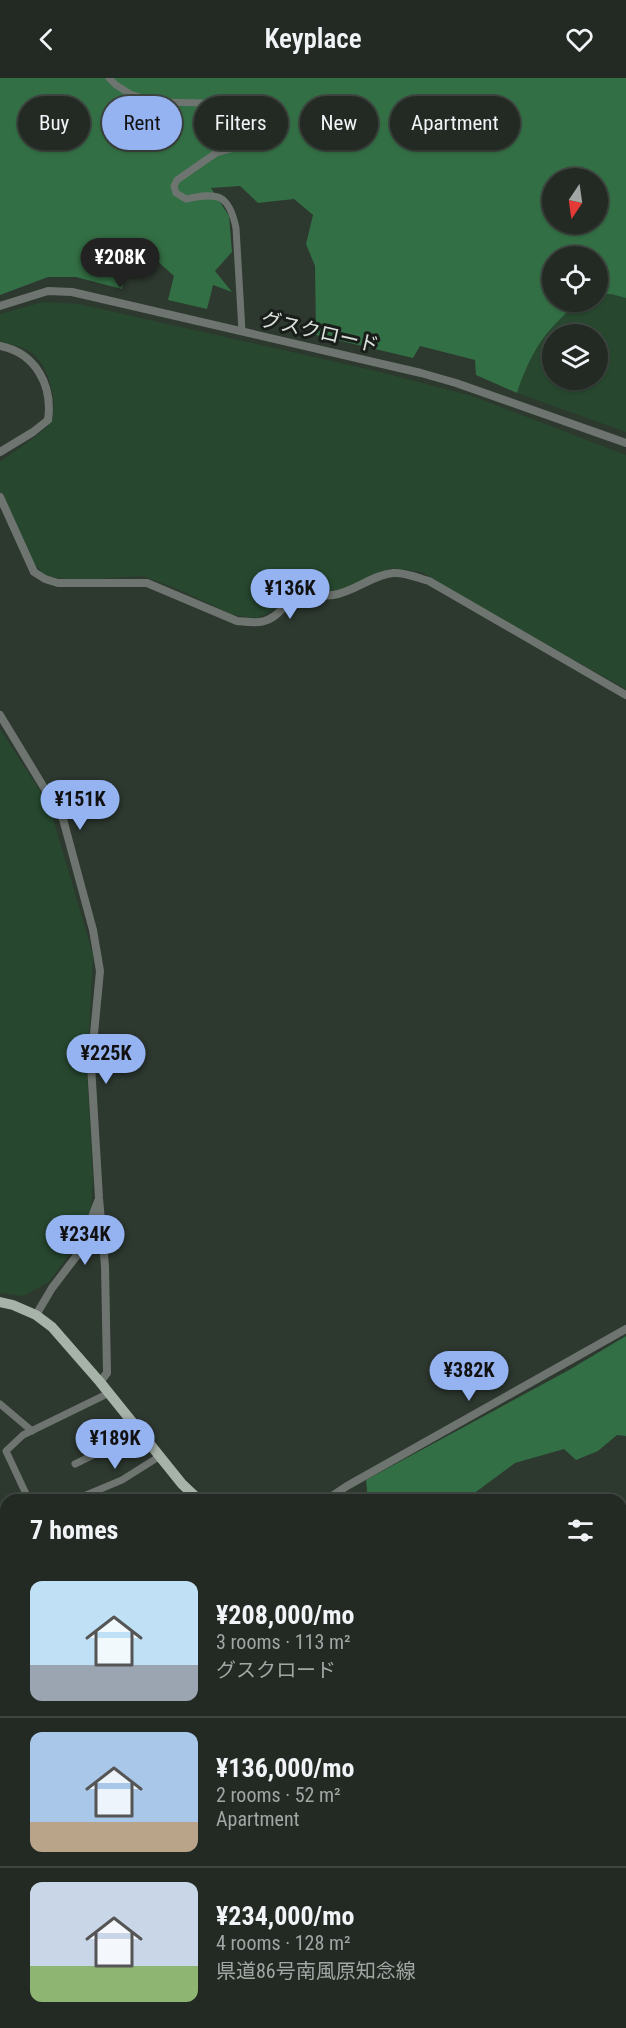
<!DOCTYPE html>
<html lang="en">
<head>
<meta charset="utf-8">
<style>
	body { margin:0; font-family:"Roboto Condensed","Noto Sans JP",sans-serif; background:#2a322b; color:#f1f3f6; height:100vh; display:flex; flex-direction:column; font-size:22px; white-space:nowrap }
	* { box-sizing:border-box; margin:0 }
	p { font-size:20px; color:#a2a7a6 }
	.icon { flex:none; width:33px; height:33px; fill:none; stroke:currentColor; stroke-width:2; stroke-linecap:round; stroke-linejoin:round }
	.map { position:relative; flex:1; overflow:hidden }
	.panel { position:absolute; left:0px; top:1416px; width:627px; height:534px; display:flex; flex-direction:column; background:#222a23; border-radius:18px 18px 0 0; box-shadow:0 2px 4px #0004,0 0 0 2px #3f4641 }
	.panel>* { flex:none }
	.hud { position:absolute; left:18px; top:18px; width:591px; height:54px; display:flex; gap:12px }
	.needle { width:39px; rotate:193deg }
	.buttons { position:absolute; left:542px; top:90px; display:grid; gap:12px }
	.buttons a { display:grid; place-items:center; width:66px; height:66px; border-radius:50%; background:#222a23; box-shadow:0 2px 4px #0004,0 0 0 2px #3f4641; font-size:30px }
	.price { position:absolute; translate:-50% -51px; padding:0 14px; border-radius:21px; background:#95b2f1; color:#111; font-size:20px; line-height:39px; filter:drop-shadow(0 2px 3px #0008) }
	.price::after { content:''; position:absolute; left:50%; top:36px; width:18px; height:14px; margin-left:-9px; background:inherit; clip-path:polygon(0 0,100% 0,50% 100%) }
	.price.active { background:#222; color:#fff }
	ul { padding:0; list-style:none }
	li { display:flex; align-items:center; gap:18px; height:150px; padding:0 30px }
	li+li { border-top:2px solid #3f4641 }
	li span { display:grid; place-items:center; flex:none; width:168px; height:120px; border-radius:12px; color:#555 }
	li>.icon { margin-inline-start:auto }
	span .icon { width:72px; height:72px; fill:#fffc; stroke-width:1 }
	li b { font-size:26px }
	h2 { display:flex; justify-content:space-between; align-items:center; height:72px; padding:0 30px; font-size:26px }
	.chip { padding:0 21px; border-radius:27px; background:#222a23; box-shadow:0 2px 4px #0004,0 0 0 2px #3f4641; font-size:21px; line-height:54px }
	.chip.active { background:#95b2f1; color:#111 }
	header { display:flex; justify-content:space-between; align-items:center; height:78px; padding:0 30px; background:#222a23; font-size:27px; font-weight:600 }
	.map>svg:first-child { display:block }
</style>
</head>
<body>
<header><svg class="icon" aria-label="back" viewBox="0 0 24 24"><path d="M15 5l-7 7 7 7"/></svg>Keyplace<svg class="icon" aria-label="heart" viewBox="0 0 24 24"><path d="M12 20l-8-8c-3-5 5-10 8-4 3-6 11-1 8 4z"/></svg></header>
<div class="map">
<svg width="626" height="1950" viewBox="0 0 626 1950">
	<rect width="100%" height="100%" fill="#2d382f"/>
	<g fill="#27482f" fill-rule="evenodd">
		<path d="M611,216L626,220V354L517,315C531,273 545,252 579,224H597V217ZM552,256H597V302H552Z"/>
		<path d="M43,224L79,226L376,293L472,318L626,377V611L513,548L422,494L391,490L335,515L293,513L274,532L257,540L233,537L178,511L142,498L79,502L45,498L33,484L0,413V384C10,376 44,354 49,347C61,329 49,287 31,274C21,268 11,266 0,265V236Z"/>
		<path d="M0,651L49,727L93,877L87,994L93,1103L91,1130L71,1174L49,1204L23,1218L0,1215Z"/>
	</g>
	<g fill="#336f44" fill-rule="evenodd">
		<path d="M0,0H626V220L611,216L597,217V178H552V224H579C545,252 531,273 517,315L476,297L475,282L420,268L413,280L316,257L315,188L306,166L313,137L294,121L258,125L240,108L211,110L229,138L232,174L215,193L232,214L213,207L207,231L168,222L174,198L154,180L127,171L122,211L76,199H48L0,217ZM552,100H597V146H552Z"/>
		<path d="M626,1258V1358L617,1357L598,1373L576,1382L564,1371L515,1385L465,1422H368L366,1402L569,1292Z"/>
	</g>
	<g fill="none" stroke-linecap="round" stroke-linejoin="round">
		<g stroke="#6e746f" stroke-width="7">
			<path d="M109,0L116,7L130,16L155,24L207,25L252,34L260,43V53L256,64L216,75L177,102L174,108L176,115L186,121C218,114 229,116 236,150L242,253"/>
			<path d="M0,1326L32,1353"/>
			<path d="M75,1386L140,1354"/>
			<path d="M79,1420L122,1402L160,1378"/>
			<path d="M25,1422L27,1418L6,1373L23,1357L109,1315"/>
			<path d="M621,1458L626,1455"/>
			<path d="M1,1480L6,1467"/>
			<path d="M6,1519L3,1522L2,1569H6"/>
			<path d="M621,1608H626"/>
			<path d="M0,1635L6,1616"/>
			<path d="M0,1810H6"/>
			<path d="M191,1944L192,1947"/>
			<path d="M51,1950L55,1944"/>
			<path d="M268,1950L269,1944"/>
			<path d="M381,1950V1944"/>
		</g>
		<g stroke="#6e746f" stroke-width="8">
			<path d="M0,228L48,213L72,214L421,295L456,305L626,365"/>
			<path d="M0,268C36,275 53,308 48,342L33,354L0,374"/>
			<path d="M0,419L34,494L45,501L58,505H147L237,543C258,545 268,547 283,530C287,526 291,521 296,518C308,514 321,519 333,517C354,514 372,497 393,495C405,494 418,500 429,503L626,617"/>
			<path d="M0,637L63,741L93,852L100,893L91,987L99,1120L105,1188L107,1295L100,1304"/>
			<path d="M36,1237L52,1210L78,1176L98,1123"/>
			<path d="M326,1422L347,1408L626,1251"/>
		</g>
		<g stroke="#a7b2a9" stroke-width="10">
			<path d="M0,1224L13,1227L36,1237L52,1249L100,1304L182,1406L199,1422"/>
			<path d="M566,1950L567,1944"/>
		</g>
	</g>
	<g text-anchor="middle" stroke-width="6" stroke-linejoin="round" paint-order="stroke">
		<g font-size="20" fill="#dce3dd" stroke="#191e1a">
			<text transform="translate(320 254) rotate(13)" y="7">グスクロード</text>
		</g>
	</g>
</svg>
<div class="buttons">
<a><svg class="needle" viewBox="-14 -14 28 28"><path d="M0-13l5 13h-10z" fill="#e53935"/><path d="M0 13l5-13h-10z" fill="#a2a7a6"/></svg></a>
<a><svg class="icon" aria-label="locate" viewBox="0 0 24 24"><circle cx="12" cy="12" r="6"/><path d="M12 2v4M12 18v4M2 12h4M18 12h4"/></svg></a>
<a><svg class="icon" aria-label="layers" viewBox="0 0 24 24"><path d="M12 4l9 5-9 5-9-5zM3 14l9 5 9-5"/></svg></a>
</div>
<b class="price active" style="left:120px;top:211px">¥208K</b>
<b class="price" style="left:290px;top:542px">¥136K</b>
<b class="price" style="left:80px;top:753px">¥151K</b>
<b class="price" style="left:106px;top:1007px">¥225K</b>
<b class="price" style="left:85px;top:1188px">¥234K</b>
<b class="price" style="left:469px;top:1324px">¥382K</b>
<b class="price" style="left:115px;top:1392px">¥189K</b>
<div class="hud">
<a class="chip">Buy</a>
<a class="chip active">Rent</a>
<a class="chip">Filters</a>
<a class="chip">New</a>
<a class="chip">Apartment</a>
</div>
<section class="panel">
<h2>7 homes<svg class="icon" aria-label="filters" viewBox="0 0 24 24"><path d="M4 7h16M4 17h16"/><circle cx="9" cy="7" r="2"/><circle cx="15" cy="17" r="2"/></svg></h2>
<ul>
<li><span style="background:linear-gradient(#bfe0f5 70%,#9aa5b1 0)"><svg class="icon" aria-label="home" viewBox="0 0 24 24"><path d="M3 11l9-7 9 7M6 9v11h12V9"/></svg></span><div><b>¥208,000/mo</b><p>3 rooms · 113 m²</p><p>グスクロード</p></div></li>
<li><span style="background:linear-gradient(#a9c7e8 75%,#b9a48a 0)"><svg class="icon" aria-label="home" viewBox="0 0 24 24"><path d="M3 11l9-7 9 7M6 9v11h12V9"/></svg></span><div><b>¥136,000/mo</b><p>2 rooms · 52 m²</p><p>Apartment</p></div></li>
<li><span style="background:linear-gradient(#c9d6e8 70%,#8fb573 0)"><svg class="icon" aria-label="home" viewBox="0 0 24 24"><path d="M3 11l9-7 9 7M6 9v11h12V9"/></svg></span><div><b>¥234,000/mo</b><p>4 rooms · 128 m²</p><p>県道86号南風原知念線</p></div></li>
</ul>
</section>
</div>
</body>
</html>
